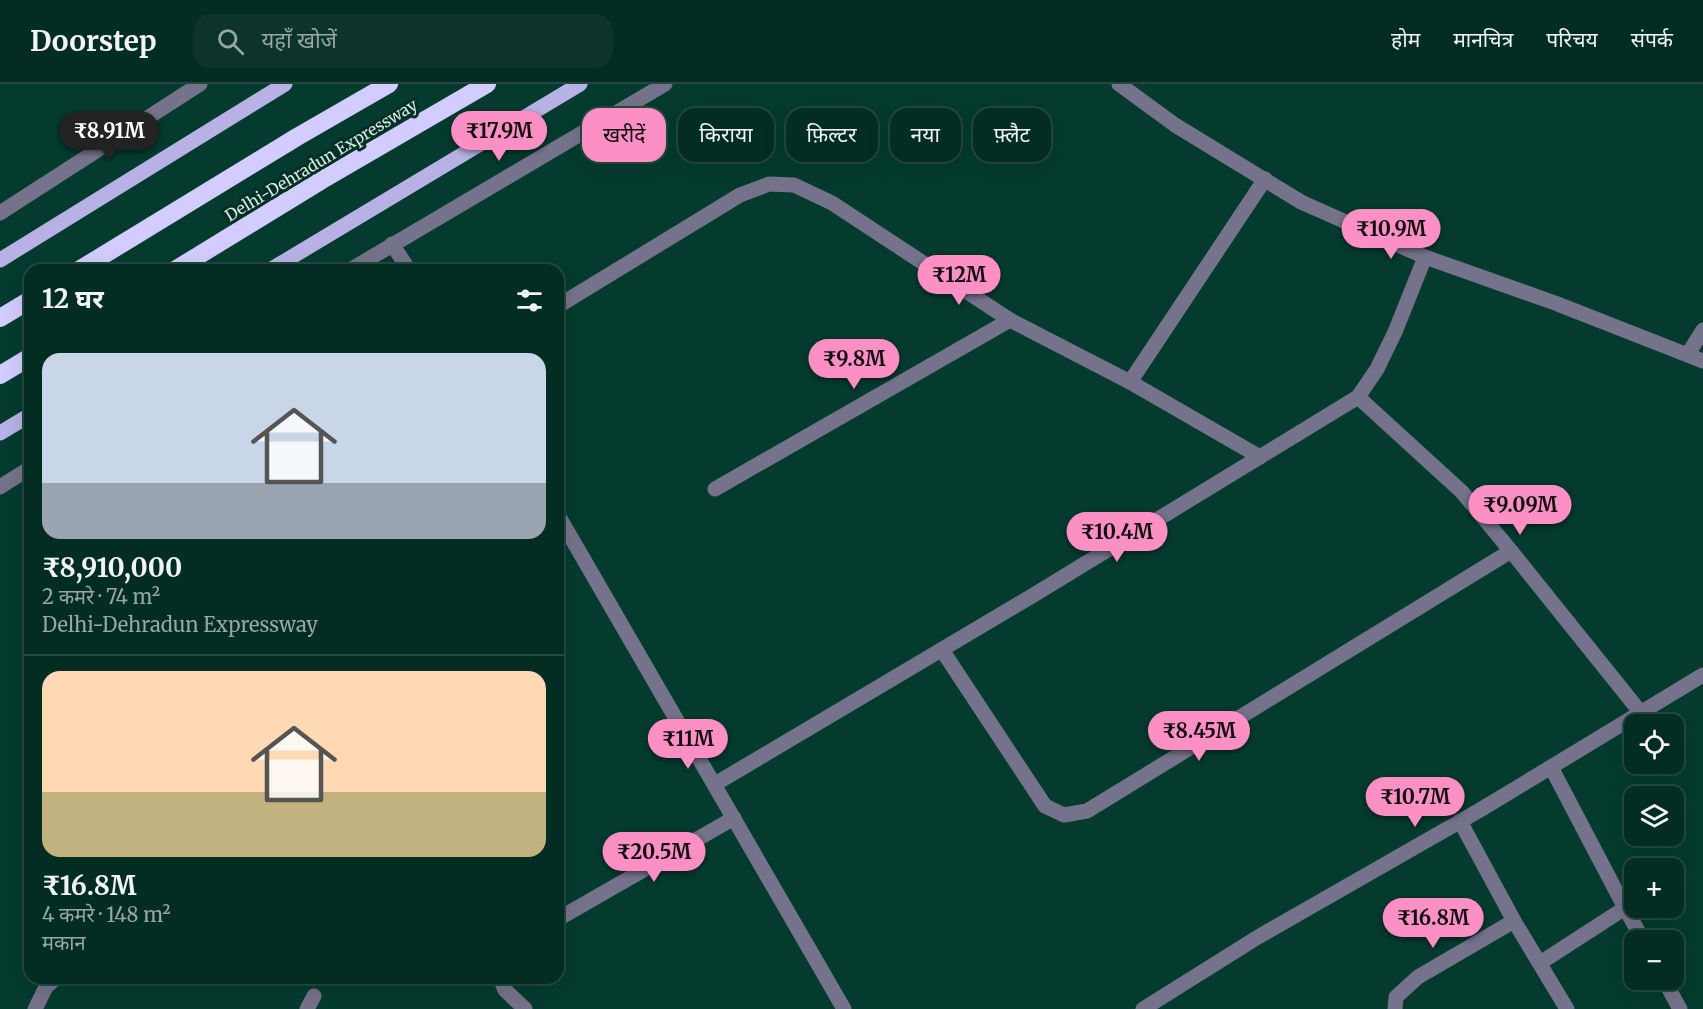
<!DOCTYPE html>
<html lang="hi">
<head>
<meta charset="utf-8">
<style>
	body { margin:0; font-family:Merriweather,"Noto Sans Devanagari",serif; background:#0d342a; color:#f1f3f6; height:100vh; display:flex; flex-direction:column; font-size:22px; white-space:nowrap }
	* { box-sizing:border-box; margin:0 }
	p { font-size:20px; color:#97a7a5 }
	.icon { flex:none; width:33px; height:33px; fill:none; stroke:currentColor; stroke-width:2; stroke-linecap:round; stroke-linejoin:round }
	.map { position:relative; flex:1; overflow:hidden }
	.details { position:absolute; left:24px; top:180px; width:540px; height:720px; display:flex; flex-direction:column; background:#032c22; border-radius:18px; box-shadow:0 6px 24px #0002,0 0 0 2px #244840 }
	.details>* { flex:none }
	.top-card { position:absolute; left:582px; top:24px; width:570px; height:54px; display:flex; gap:12px }
	.fabs { position:absolute; left:1624px; top:630px; display:grid; gap:12px }
	.fabs a { display:grid; place-items:center; width:60px; height:60px; border-radius:12px; background:#032c22; box-shadow:0 6px 24px #0002,0 0 0 2px #244840; font-size:30px }
	.price { position:absolute; translate:-50% -51px; padding:0 14px; border-radius:21px; background:#fc8fc3; color:#111; font-size:20px; line-height:39px; filter:drop-shadow(0 2px 3px #0008) }
	.price::after { content:''; position:absolute; left:50%; top:36px; width:18px; height:14px; margin-left:-9px; background:inherit; clip-path:polygon(0 0,100% 0,50% 100%) }
	.price.active { background:#222; color:#fff }
	ul { padding:0; list-style:none }
	li { display:grid; align-content:center; gap:12px; height:318px; padding:0 18px }
	li+li { border-top:2px solid #244840 }
	li span { display:grid; place-items:center; height:186px; border-radius:18px; color:#555 }
	li>.icon { margin-inline-start:auto }
	span .icon { width:108px; height:108px; fill:#fffc; stroke-width:1 }
	li b { font-size:26px }
	h2 { display:flex; justify-content:space-between; align-items:center; height:72px; padding:0 18px; font-size:26px }
	.tag { padding:0 21px; border-radius:18px; background:#032c22; box-shadow:0 6px 24px #0002,0 0 0 2px #244840; font-size:21px; line-height:54px }
	.tag.active { background:#fc8fc3; color:#111 }
	header { display:flex; align-items:center; gap:36px; box-sizing:border-box; height:84px; padding:0 30px; background:#032c22; border-bottom:2px solid #244840 }
	header strong { font-size:28px }
	nav { display:flex; gap:33px; margin-inline-start:auto; font-size:21px }
	.search { width:420px; height:54px; background:#0d342a; display:flex; align-items:center; gap:15px; box-sizing:border-box; padding:0 21px; border-radius:18px; color:#97a7a5; font-size:22px }
	.map>svg:first-child { display:block }
</style>
</head>
<body>
<header>
<strong>Doorstep</strong>
<div class="search"><svg class="icon" aria-label="search" viewBox="0 0 24 24"><circle cx="10" cy="10" r="6"/><path d="M15 15l6 6"/></svg>यहाँ खोजें</div>
<nav><a>होम</a><a>मानचित्र</a><a>परिचय</a><a>संपर्क</a></nav>
</header>
<div class="map">
<svg width="1703" height="925" viewBox="0 0 1703 925">
	<rect width="100%" height="100%" fill="#043b2e"/>
	<g fill="none" stroke-linecap="round" stroke-linejoin="round">
		<g stroke="#75728b" stroke-width="15">
			<path d="M1119,0L1175,41L1301,118L1425,173L1555,219L1703,277"/>
			<path d="M0,129L200,0"/>
			<path d="M392,160L409,186"/>
			<path d="M350,186L665,0"/>
			<path d="M558,222L740,111L769,100L794,101L832,119L1010,236L1130,298L1265,95"/>
			<path d="M1688,270L1703,246"/>
			<path d="M1130,298L1260,373"/>
			<path d="M1358,313L1462,408L1511,467L1641,629"/>
			<path d="M0,403L30,384"/>
			<path d="M715,405L1010,236"/>
			<path d="M558,431L844,925"/>
			<path d="M942,566L1045,722L1064,731L1087,727L1511,467"/>
			<path d="M715,700L1032,512L1358,313L1377,285L1395,248L1425,173"/>
			<path d="M1460,737L1514,837L1567,925"/>
			<path d="M1625,824L1643,856"/>
			<path d="M558,835L734,734"/>
			<path d="M1540,879L1625,824L1551,683"/>
			<path d="M500,894L505,906L525,925"/>
			<path d="M1664,896L1680,925"/>
			<path d="M35,925L46,903L56,894"/>
			<path d="M307,925L314,912"/>
			<path d="M1143,925L1258,853L1480,726L1703,591"/>
			<path d="M1395,925L1396,913L1418,893L1514,837"/>
		</g>
		<g stroke="#b8b1e5" stroke-width="15">
			<path d="M0,176L285,0"/>
			<path d="M270,186L580,0"/>
			<path d="M0,349L30,331"/>
		</g>
		<g stroke="#d3ccfe" stroke-width="18">
			<path d="M79,186L297,53L389,0"/>
			<path d="M175,186L322,96L487,0"/>
			<path d="M0,234L30,216"/>
			<path d="M0,291L30,273"/>
		</g>
	</g>
	<g text-anchor="middle" stroke-width="6" stroke-linejoin="round" paint-order="stroke">
		<g font-size="16" fill="#d4eee4" stroke="#082f25">
			<text transform="translate(321 76) rotate(-31)" y="6">Delhi-Dehradun Expressway</text>
		</g>
	</g>
</svg>
<div class="fabs">
<a><svg class="icon" aria-label="locate" viewBox="0 0 24 24"><circle cx="12" cy="12" r="6"/><path d="M12 2v4M12 18v4M2 12h4M18 12h4"/></svg></a>
<a><svg class="icon" aria-label="layers" viewBox="0 0 24 24"><path d="M12 4l9 5-9 5-9-5zM3 14l9 5 9-5"/></svg></a>
<a>+</a>
<a>−</a>
</div>
<b class="price active" style="left:109px;top:78px">₹8.91M</b>
<b class="price" style="left:499px;top:78px">₹17.9M</b>
<b class="price" style="left:1391px;top:176px">₹10.9M</b>
<b class="price" style="left:959px;top:222px">₹12M</b>
<b class="price" style="left:854px;top:306px">₹9.8M</b>
<b class="price" style="left:1520px;top:452px">₹9.09M</b>
<b class="price" style="left:1117px;top:479px">₹10.4M</b>
<b class="price" style="left:1199px;top:678px">₹8.45M</b>
<b class="price" style="left:688px;top:686px">₹11M</b>
<b class="price" style="left:1415px;top:744px">₹10.7M</b>
<b class="price" style="left:654px;top:799px">₹20.5M</b>
<b class="price" style="left:1433px;top:865px">₹16.8M</b>
<div class="top-card">
<a class="tag active">खरीदें</a>
<a class="tag">किराया</a>
<a class="tag">फ़िल्टर</a>
<a class="tag">नया</a>
<a class="tag">फ़्लैट</a>
</div>
<section class="details">
<h2>12 घर<svg class="icon" aria-label="filters" viewBox="0 0 24 24"><path d="M4 7h16M4 17h16"/><circle cx="9" cy="7" r="2"/><circle cx="15" cy="17" r="2"/></svg></h2>
<ul>
<li><span style="background:linear-gradient(#c9d6e8 70%,#9aa5b1 0)"><svg class="icon" aria-label="home" viewBox="0 0 24 24"><path d="M3 11l9-7 9 7M6 9v11h12V9"/></svg></span><div><b>₹8,910,000</b><p>2 कमरे · 74 m²</p><p>Delhi-Dehradun Expressway</p></div></li>
<li><span style="background:linear-gradient(#ffd9b3 65%,#c2b280 0)"><svg class="icon" aria-label="home" viewBox="0 0 24 24"><path d="M3 11l9-7 9 7M6 9v11h12V9"/></svg></span><div><b>₹16.8M</b><p>4 कमरे · 148 m²</p><p>मकान</p></div></li>
</ul>
</section>
</div>
</body>
</html>
